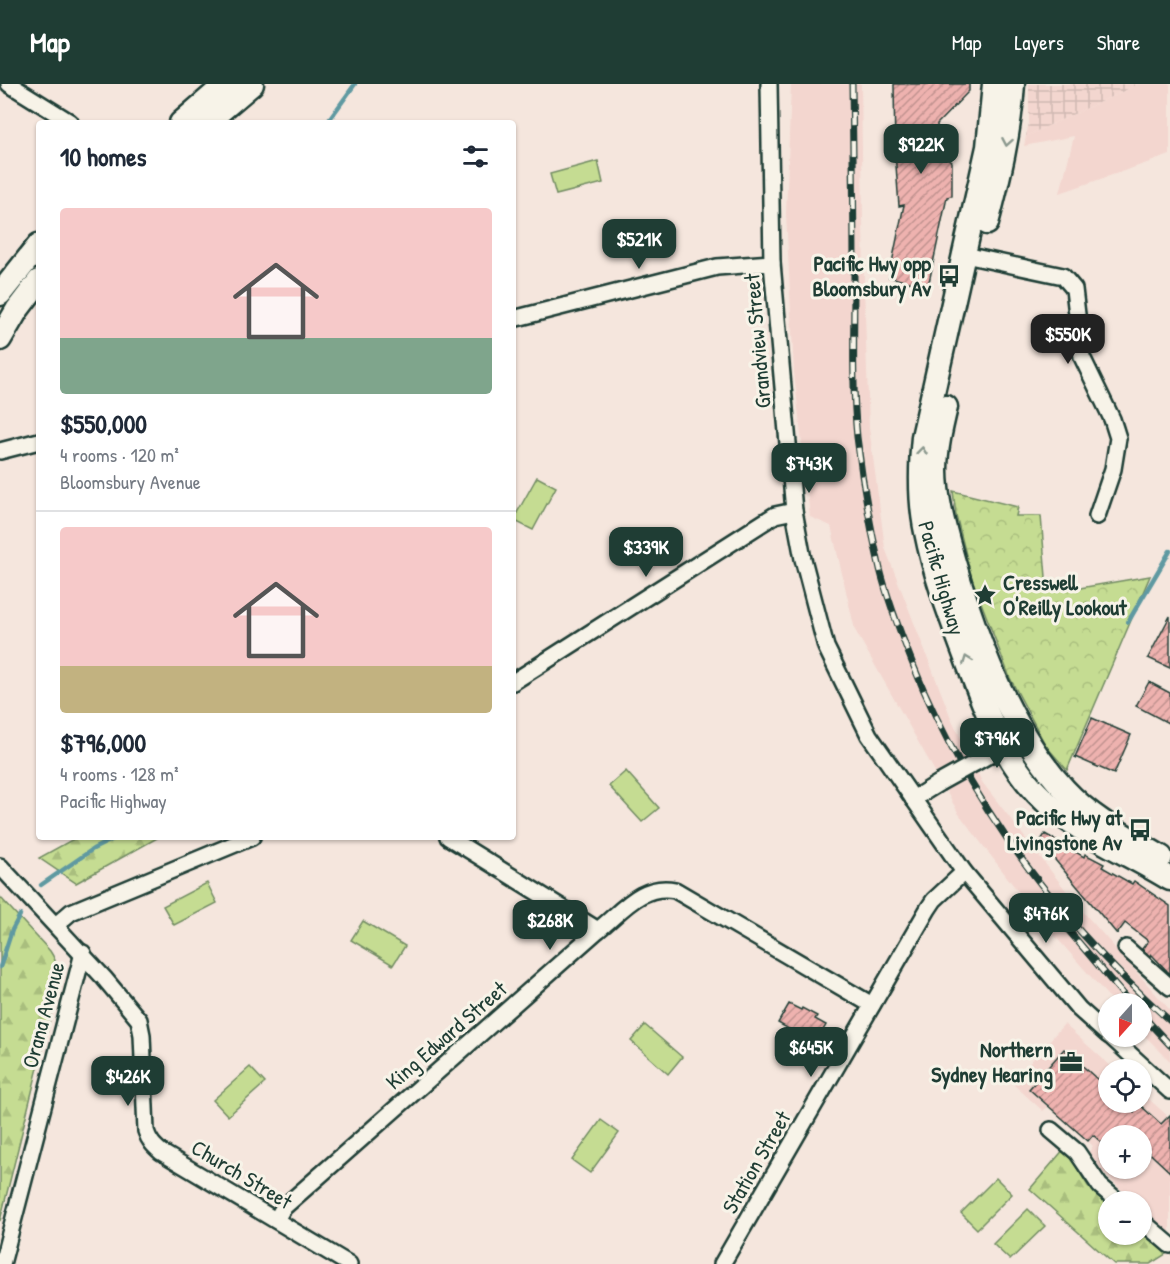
<!DOCTYPE html>
<html lang="en">
<head>
<meta charset="utf-8">
<style>
	body { margin:0; font-family:"Patrick Hand",sans-serif; background:#f2f2f3; color:#1f2937; height:100vh; display:flex; flex-direction:column; font-size:22px; white-space:nowrap }
	* { box-sizing:border-box; margin:0 }
	p { font-size:20px; color:#747a83 }
	.icon { flex:none; width:33px; height:33px; fill:none; stroke:currentColor; stroke-width:2; stroke-linecap:round; stroke-linejoin:round }
	.map { position:relative; flex:1; overflow:hidden }
	.details { position:absolute; left:36px; top:36px; width:480px; height:720px; display:flex; flex-direction:column; background:#fff; border-radius:6px; box-shadow:0 2px 4px #0004 }
	.details>* { flex:none }
	.needle { width:39px; rotate:201deg }
	.fabs { position:absolute; left:1098px; top:909px; display:grid; gap:12px }
	.fabs a { display:grid; place-items:center; width:54px; height:54px; border-radius:50%; background:#fff; box-shadow:0 2px 4px #0004; font-size:30px }
	.price { position:absolute; translate:-50% -51px; padding:0 14px; border-radius:12px; background:#1f3d34; color:#fff; font-size:20px; line-height:39px; filter:drop-shadow(0 2px 3px #0008) }
	.price::after { content:''; position:absolute; left:50%; top:36px; width:18px; height:14px; margin-left:-9px; background:inherit; clip-path:polygon(0 0,100% 0,50% 100%) }
	.price.on { background:#222; color:#fff }
	ul { padding:0; list-style:none }
	li { display:grid; align-content:center; gap:12px; height:318px; padding:0 24px }
	li+li { border-top:2px solid #e0e1e3 }
	li span { display:grid; place-items:center; height:186px; border-radius:6px; color:#555 }
	li>.icon { margin-inline-start:auto }
	span .icon { width:108px; height:108px; fill:#fffc; stroke-width:1 }
	li b { font-size:26px }
	h2 { display:flex; justify-content:space-between; align-items:center; height:72px; padding:0 24px; font-size:26px }
	header { display:flex; align-items:center; gap:36px; box-sizing:border-box; height:84px; padding:0 30px; background:#1f3d34; color:#fff }
	header strong { font-size:28px }
	nav { display:flex; gap:33px; margin-inline-start:auto; font-size:21px }
	.map>svg:first-child { display:block }
</style>
</head>
<body>
<header>
<strong>Map</strong>
<nav><a>Map</a><a>Layers</a><a>Share</a></nav>
</header>
<div class="map">
<svg width="1170" height="1180" viewBox="0 0 1170 1180">
	<defs>
		<pattern id="industrial-grid" width="8" height="8" patternUnits="userSpaceOnUse" patternTransform="scale(1.5)"><rect width="8" height="8" fill="#f3d6cf"/><path d="M0 4h8M4 0v8" fill="none" stroke="#d0b9b2"/></pattern>
		<pattern id="forest-firs" width="22" height="20" patternUnits="userSpaceOnUse" patternTransform="scale(1.5)"><rect width="22" height="20" fill="#c5dc92"/><path d="M5 1l3.5 6h-7zM16 11l3.5 6h-7z" fill="#a9be7e"/></pattern>
		<pattern id="park-crowns" width="20" height="18" patternUnits="userSpaceOnUse" patternTransform="scale(1.5)"><rect width="20" height="18" fill="#c5dc92"/><path d="M2 6a3 3 0 1 1 6 0M12 15a3 3 0 1 1 6 0" fill="none" stroke="#a9be7e"/></pattern>
		<pattern id="building-hatch" width="6" height="6" patternUnits="userSpaceOnUse" patternTransform="scale(1.5)"><rect width="6" height="6" fill="#eeb2af"/><path d="M-1 1l2-2M0 6l6-6M5 7l2-2" fill="none" stroke="#c0928f"/></pattern>
	</defs>
	<rect width="100%" height="100%" fill="#f5e6dd"/>
	<filter id="ink" filterUnits="userSpaceOnUse"><feTurbulence type="fractalNoise" baseFrequency=".0167" numOctaves="2"/><feDisplacementMap in="SourceGraphic" scale="12" xChannelSelector="R" yChannelSelector="G"/><feConvolveMatrix kernelMatrix="1 2 1 2 8 2 1 2 1" color-interpolation-filters="sRGB"/></filter>
	<g filter="url(#ink)">
		<g fill="#f3d6cf" fill-rule="evenodd">
			<path d="M791,0H861L864,202L869,343L885,464L951,634L982,698L1078,822L1170,926V977L1142,949V920L1114,919L1033,827L959,730L855,546L831,442L810,433L794,288L786,130Z"/>
			<path d="M1139,0H1170V71L1060,109L1074,52L1024,62L1026,52Z"/>
			<path d="M1064,940L1114,985L1108,986V1018H1142V1009L1170,1034V1149L1142,1124V1118L1134,1117L1102,1088L1089,1068L1093,1062L1048,1022L1043,1027L1012,999ZM1108,1052H1142V1084H1108Z"/>
		</g>
		<path fill="url(#industrial-grid)" d="M1029,0H1139L1026,52L1029,39Z"/>
		<g fill="#c5dc92" stroke="#728c63" stroke-width="1.5">
			<path d="M598,77L603,99L556,111L550,90Z"/>
			<path d="M537,393L556,403L533,446L513,436Z"/>
			<path d="M626,687L659,724L642,738L609,702Z"/>
			<path d="M207,799L217,819L174,841L163,822Z"/>
			<path d="M363,837L405,862L393,881L351,856Z"/>
			<path d="M645,941L682,973L668,990L631,957Z"/>
			<path d="M250,983L265,999L228,1032L213,1016Z"/>
			<path d="M601,1036L619,1049L590,1089L572,1076Z"/>
			<path d="M996,1094L1012,1110L977,1145L961,1129Z"/>
			<path d="M1028,1125L1045,1142L1010,1176L993,1160Z"/>
		</g>
		<g fill="url(#forest-firs)" stroke="#728c63" stroke-width="1.5">
			<path d="M77,753H159L76,799L39,774Z"/>
			<path d="M0,813L50,867C58,879 59,889 58,903L0,1137Z"/>
			<path d="M1065,1064L1088,1102L1108,1120V1150H1142V1149L1166,1170L1150,1180H1114L1030,1105Z"/>
		</g>
		<path fill="url(#park-crowns)" stroke="#728c63" stroke-width="1.5" d="M953,407L1018,423L1016,432H1041L1047,505L1080,504L1150,492L1067,686L1046,662L1010,594L972,495L956,431Z"/>
		<g fill="none" stroke-linecap="round" stroke-linejoin="round">
			<g stroke="#5f99a1" stroke-width="4.5">
				<path d="M327,39L355,0"/>
				<path d="M1128,538L1170,467"/>
				<path d="M41,801L93,765L117,753"/>
				<path d="M0,883L12,846L20,831"/>
			</g>
		</g>
		<g fill="url(#building-hatch)" stroke="#1f3d34" stroke-width="1.5">
			<path d="M894,0H969V7L937,40L938,67L952,78V112L947,113L928,203L889,193L904,121L899,122L895,68Z"/>
			<path d="M1170,532V584L1148,574Z"/>
			<path d="M1149,598L1170,609V640L1136,622Z"/>
			<path d="M1092,634L1131,651L1114,690L1075,673Z"/>
			<path d="M1045,750L1084,773L1085,770L1104,780L1102,783L1132,800L1134,797L1170,822V890L1151,870L1150,872L1142,865L1148,857L1125,839L1117,850L1040,758Z"/>
			<path d="M789,920L801,926L802,924L817,932L815,935L826,941L803,981L792,975L805,954L778,939Z"/>
			<path d="M1064,965L1108,1005V1018H1124L1134,1028L1140,1021L1161,1040L1170,1031V1088L1142,1062V1052H1108V1064L1093,1051L1088,1057L1029,1005Z"/>
		</g>
		<g fill="none" stroke-linecap="round" stroke-linejoin="round">
			<g stroke="#1f3d34" stroke-width="20">
				<g id="minor">
					<path d="M9,0L70,38"/>
					<path d="M769,0L772,179L794,427L803,475L826,563L869,651L964,788L1079,925L1108,951"/>
					<path d="M965,171L1063,192L1074,205L1082,273L1112,335L1118,354L1113,385L1097,432"/>
					<path d="M513,235L717,183L772,179"/>
					<path d="M0,367L39,357"/>
					<path d="M513,598L775,431L794,427"/>
					<path d="M975,679L1024,651"/>
					<path d="M913,715L939,699"/>
					<path d="M448,753L598,846"/>
					<path d="M0,782L104,894L139,936L142,951L146,1047C149,1057 154,1062 161,1068L349,1180"/>
					<path d="M56,841L71,828L252,753"/>
					<path d="M1126,864L1170,903"/>
					<path d="M1110,952L1170,1007"/>
					<path d="M1051,1046L1077,1068L1100,1102L1119,1118"/>
					<path d="M276,1136L283,1124L598,846C622,827 642,799 675,806L872,921"/>
					<path d="M1142,1137L1170,1161"/>
					<path d="M2,1180L83,869"/>
					<path d="M722,1180L928,825L934,816L964,788"/>
				</g>
			</g>
			<g stroke="#1f3d34" stroke-width="27">
				<g id="highway">
					<path d="M994,0L988,63L923,353C920,385 919,416 926,448C934,489 949,529 964,569C982,617 1001,672 1037,709C1075,749 1125,767 1170,795"/>
					<path d="M181,39L226,0"/>
					<path d="M206,39L252,0"/>
					<path d="M987,139C999,93 1010,48 1013,0"/>
					<path d="M0,210L39,161"/>
					<path d="M0,255L17,226L39,197"/>
					<path d="M946,323C941,344 936,365 936,386C936,416 945,446 953,475C975,552 1009,647 1065,706C1093,736 1126,752 1161,773"/>
				</g>
			</g>
			<use href="#minor" stroke="#f7f3e8" stroke-width="15"/>
			<use href="#highway" stroke="#f7f3e8" stroke-width="22"/>
			<g stroke="#1f3d34" stroke-width="7">
				<g id="rail">
					<path d="M852,0C853,66 854,131 854,197C854,248 852,302 857,353C862,396 870,442 880,485C888,517 900,548 912,578C968,719 1058,837 1170,937"/>
					<path d="M1041,814L1131,920"/>
					<path d="M1142,931L1170,961"/>
				</g>
			</g>
			<use href="#rail" stroke="#f7f3e8" stroke-width="4.5" stroke-dasharray="14" stroke-linecap="butt"/>
			<g stroke="#1f3d34" stroke-width="20" stroke-linecap="butt">
				<path id="minor-bridge" d="M939,699L975,679"/>
			</g>
			<use href="#minor-bridge" stroke="#f7f3e8" stroke-width="15"/>
		</g>
		<defs><path id="oneway-chevron" d="M-2-3.5L2.5 0L-2 3.5" fill="none" stroke-width="1.6" stroke-linecap="round" stroke-linejoin="round" transform="scale(1.5)"/></defs>
		<g stroke="#8b988e">
			<use href="#oneway-chevron" transform="translate(1007 58) rotate(100)"/>
			<use href="#oneway-chevron" transform="translate(922 367) rotate(-84)"/>
			<use href="#oneway-chevron" transform="translate(967 576) rotate(-111)"/>
		</g>
	</g>
	<defs>
		<g id="bus-bare" transform="scale(1.8)"><path d="M-5-6H5V4H4V6H2V4H-2V6H-4V4H-5ZM-3.5-4V0h7V-4ZM-3.5 1.2v1.5H-2V1.2ZM2 1.2v1.5H3.5V1.2Z" fill="#1f3d34" stroke="#f7f3e8" stroke-width="2.5" paint-order="stroke"/></g>
		<g id="sight-bare" transform="scale(1.8)"><path d="M0-6L1.8-2.2L6-1.7L2.9 1.2L3.7 5.4L0 3.3L-3.7 5.4L-2.9 1.2L-6-1.7L-1.8-2.2Z" fill="#1f3d34" stroke="#f7f3e8" stroke-width="2.5" paint-order="stroke"/></g>
		<g id="office-bare" transform="scale(1.8)"><path d="M-6-3h4V-5.5h4V-3h4V5H-6ZM-1-4.5V-3h2v-1.5ZM-6 0V1H6V0Z" fill="#1f3d34" stroke="#f7f3e8" stroke-width="2.5" paint-order="stroke"/></g>
	</defs>
	<g fill-rule="evenodd">
		<use href="#bus-bare" x="949" y="192"/>
		<use href="#sight-bare" x="985" y="511"/>
		<use href="#bus-bare" x="1140" y="746"/>
		<use href="#office-bare" x="1071" y="978"/>
	</g>
	<g text-anchor="middle" stroke-width="6" stroke-linejoin="round" paint-order="stroke">
		<g font-size="22" font-weight="bold" fill="#1f3d34" stroke="#f7f3e8" text-anchor="end">
			<text x="931" y="187">Pacific Hwy opp<tspan x="931" dy="25">Bloomsbury Av</tspan></text>
			<text x="1003" y="506" text-anchor="start">Cresswell<tspan x="1003" dy="25">O'Reilly Lookout</tspan></text>
			<text x="1122" y="741">Pacific Hwy at<tspan x="1122" dy="25">Livingstone Av</tspan></text>
			<text x="1053" y="973">Northern<tspan x="1053" dy="25">Sydney Hearing</tspan></text>
		</g>
		<g font-size="22" fill="#1f3d34" stroke="#f7f3e8">
			<text transform="translate(757 257) rotate(-95)" y="8">Grandview Street</text>
			<text transform="translate(942 494) rotate(74)" y="8">Pacific Highway</text>
			<text transform="translate(43 931) rotate(-75)" y="8">Orana Avenue</text>
			<text transform="translate(446 951) rotate(-41)" y="8">King Edward Street</text>
			<text transform="translate(756 1078) rotate(-60)" y="8">Station Street</text>
			<text transform="translate(242 1090) rotate(31)" y="8">Church Street</text>
		</g>
	</g>
</svg>
<div class="fabs">
<a><svg class="needle" viewBox="-14 -14 28 28"><path d="M0-13l5 13h-10z" fill="#e53935"/><path d="M0 13l5-13h-10z" fill="#747a83"/></svg></a>
<a><svg class="icon" aria-label="locate" viewBox="0 0 24 24"><circle cx="12" cy="12" r="6"/><path d="M12 2v4M12 18v4M2 12h4M18 12h4"/></svg></a>
<a>+</a>
<a>−</a>
</div>
<b class="price" style="left:921px;top:91px">$922K</b>
<b class="price" style="left:639px;top:186px">$521K</b>
<b class="price on" style="left:1068px;top:281px">$550K</b>
<b class="price" style="left:809px;top:410px">$743K</b>
<b class="price" style="left:646px;top:494px">$339K</b>
<b class="price" style="left:997px;top:685px">$796K</b>
<b class="price" style="left:1046px;top:860px">$476K</b>
<b class="price" style="left:550px;top:867px">$268K</b>
<b class="price" style="left:811px;top:994px">$645K</b>
<b class="price" style="left:128px;top:1023px">$426K</b>
<section class="details">
<h2>10 homes<svg class="icon" aria-label="filters" viewBox="0 0 24 24"><path d="M4 7h16M4 17h16"/><circle cx="9" cy="7" r="2"/><circle cx="15" cy="17" r="2"/></svg></h2>
<ul>
<li><span style="background:linear-gradient(#f6c9c9 70%,#7fa58c 0)"><svg class="icon" aria-label="home" viewBox="0 0 24 24"><path d="M3 11l9-7 9 7M6 9v11h12V9"/></svg></span><div><b>$550,000</b><p>4 rooms · 120 m²</p><p>Bloomsbury Avenue</p></div></li>
<li><span style="background:linear-gradient(#f6c9c9 75%,#c2b280 0)"><svg class="icon" aria-label="home" viewBox="0 0 24 24"><path d="M3 11l9-7 9 7M6 9v11h12V9"/></svg></span><div><b>$796,000</b><p>4 rooms · 128 m²</p><p>Pacific Highway</p></div></li>
</ul>
</section>
</div>
</body>
</html>
